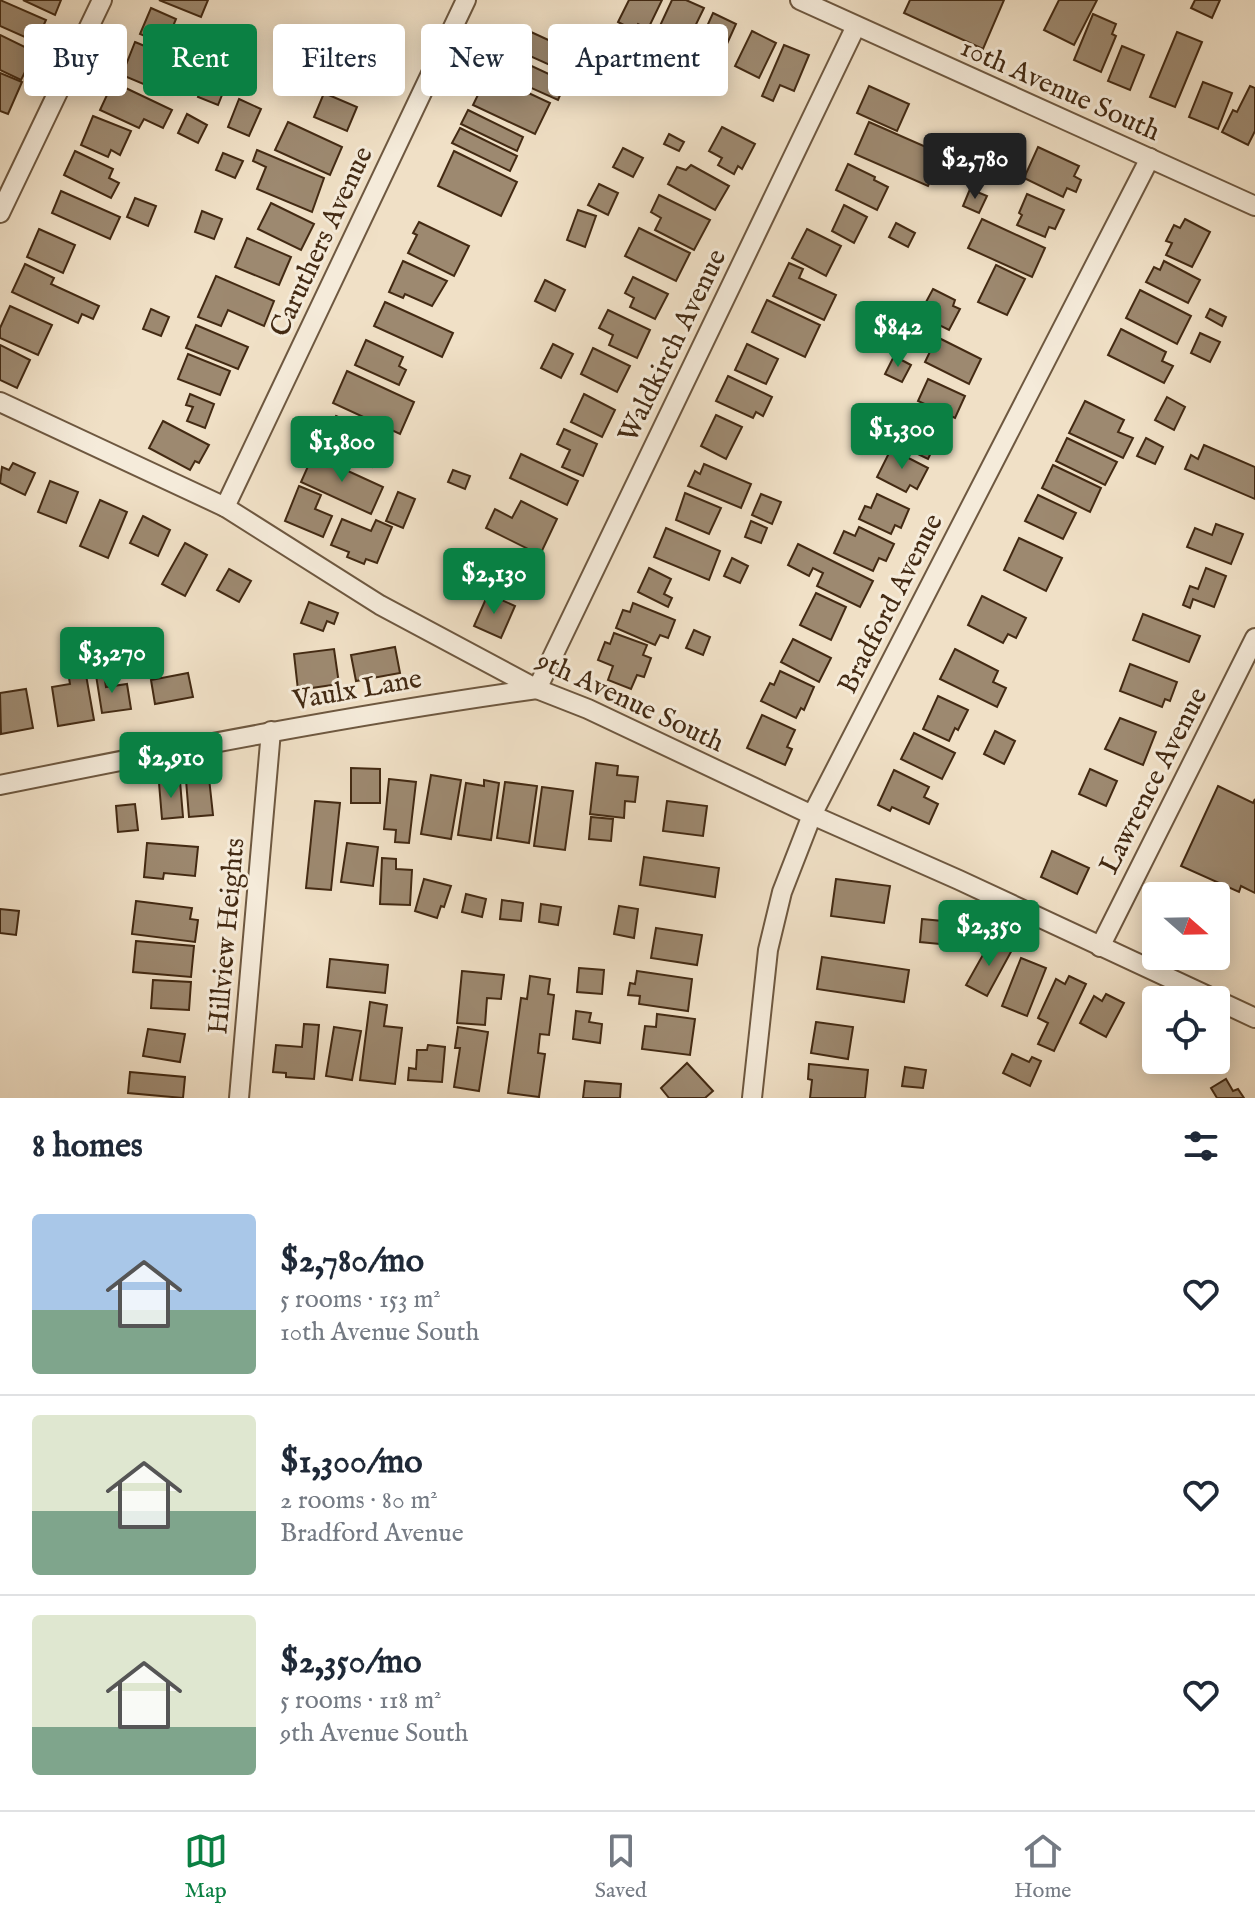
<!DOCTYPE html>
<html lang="en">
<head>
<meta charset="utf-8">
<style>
	body { margin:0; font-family:"IM FELL English",serif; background:#f6f6f7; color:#1f2937; height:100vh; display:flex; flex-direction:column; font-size:30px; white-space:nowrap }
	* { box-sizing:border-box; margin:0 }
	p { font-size:26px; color:#747a83 }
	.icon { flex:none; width:44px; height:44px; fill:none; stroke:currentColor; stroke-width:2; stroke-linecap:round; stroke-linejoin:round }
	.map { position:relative; height:1098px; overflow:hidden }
	.sheet { display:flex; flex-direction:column; background:#fff; flex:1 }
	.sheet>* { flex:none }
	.top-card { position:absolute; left:24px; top:24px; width:800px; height:72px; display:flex; gap:16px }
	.needle { width:52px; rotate:110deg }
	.tools { position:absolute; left:1142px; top:882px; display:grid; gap:16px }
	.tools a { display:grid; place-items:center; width:88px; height:88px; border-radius:8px; background:#fff; box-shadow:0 4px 20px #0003; font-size:40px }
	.price { position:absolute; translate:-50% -68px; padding:0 18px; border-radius:8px; background:#0b8043; color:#fff; font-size:26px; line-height:52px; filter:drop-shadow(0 2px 4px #0008) }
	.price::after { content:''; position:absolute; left:50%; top:48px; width:24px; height:18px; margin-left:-12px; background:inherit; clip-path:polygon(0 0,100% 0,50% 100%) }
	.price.current { background:#222; color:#fff }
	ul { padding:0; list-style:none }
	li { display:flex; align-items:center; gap:24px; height:200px; padding:0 32px }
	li+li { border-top:2px solid #e0e1e3 }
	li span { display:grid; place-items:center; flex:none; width:224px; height:160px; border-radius:8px; color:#555 }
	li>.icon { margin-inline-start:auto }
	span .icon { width:96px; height:96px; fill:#fffc; stroke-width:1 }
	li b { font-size:34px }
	h2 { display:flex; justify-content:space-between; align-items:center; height:96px; padding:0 32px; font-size:34px }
	.pill { padding:0 28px; border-radius:8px; background:#fff; box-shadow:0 4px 20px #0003; font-size:28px; line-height:72px }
	.pill.current { background:#0b8043; color:#fff }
	.menu { display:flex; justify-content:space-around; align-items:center; height:112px; border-top:2px solid #e0e1e3; background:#fff; font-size:22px; color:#747a83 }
	.menu a { display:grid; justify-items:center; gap:4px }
	.menu .current { color:#0b8043 }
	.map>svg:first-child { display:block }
</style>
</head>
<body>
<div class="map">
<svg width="1255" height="1098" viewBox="0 0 1255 1098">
	<rect width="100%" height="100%" fill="#f0e0c6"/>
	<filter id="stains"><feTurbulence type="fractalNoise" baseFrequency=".0025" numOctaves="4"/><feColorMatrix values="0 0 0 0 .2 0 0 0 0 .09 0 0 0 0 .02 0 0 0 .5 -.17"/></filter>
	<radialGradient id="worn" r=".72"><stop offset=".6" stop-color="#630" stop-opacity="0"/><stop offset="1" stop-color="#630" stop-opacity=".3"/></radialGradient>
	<g fill="#9d8970" stroke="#432a13" stroke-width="2">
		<path d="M0,0L46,20L36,42L0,26Z"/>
		<path d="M23,0H61L55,15Z"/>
		<path d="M159,0H208L201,17Z"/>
		<path d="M629,0H662L648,29L638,24L635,31L618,22Z"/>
		<path d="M672,0H686L704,8L684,49L679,47L669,69L645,58Z"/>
		<path d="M910,0H1004L983,49L904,13Z"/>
		<path d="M1059,0H1097L1074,45L1044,30Z"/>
		<path d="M1195,0H1220L1212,18L1191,8Z"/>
		<path d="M151,8L176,19L171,31L187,38L181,51L140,34Z"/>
		<path d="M713,13L736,24L722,55L699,44Z"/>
		<path d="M1093,14L1116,24L1112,34L1116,36L1101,72L1074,60Z"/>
		<path d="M518,26L581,55L572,75L528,55L525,63L566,82L558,100L498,73L506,55L516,59L519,51L509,46Z"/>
		<path d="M633,31L650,38L640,60L623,52Z"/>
		<path d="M752,31L776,43L759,78L735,66Z"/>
		<path d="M1177,32L1202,42L1175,107L1150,97Z"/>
		<path d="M0,35L35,52L21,80L0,70Z"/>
		<path d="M135,42L186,63L179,78L167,73L160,91L122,75Z"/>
		<path d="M784,45L809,55L794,91L780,85L773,101L762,96Z"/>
		<path d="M1122,46L1144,55L1130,90L1108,81Z"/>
		<path d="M0,73L22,82L8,114L0,111Z"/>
		<path d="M488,74L550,103L535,134L473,105Z"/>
		<path d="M206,77L226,85L218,105L198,97Z"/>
		<path d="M113,82L172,110L163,128L144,119L139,128L100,110Z"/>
		<path d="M1203,82L1232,93L1218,129L1189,117Z"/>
		<path d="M869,86L909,104L897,131L857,113Z"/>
		<path d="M1250,86L1255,88V131L1248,145L1222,132L1233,110L1237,112Z"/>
		<path d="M324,93L357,107L347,131L314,117Z"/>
		<path d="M239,99L261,109L249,136L228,127Z"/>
		<path d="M468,110L523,137L517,151L461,124Z"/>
		<path d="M187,114L207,125L198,143L178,133Z"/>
		<path d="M93,116L131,131L120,155L111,150L108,157L81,145Z"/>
		<path d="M288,122L342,147L330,175L275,150Z"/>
		<path d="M869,122L942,154L928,186L855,154Z"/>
		<path d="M722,127L755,144L742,169L738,166L734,174L718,165L722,158L709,151Z"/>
		<path d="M460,128L517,156L510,171L452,143Z"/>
		<path d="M669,134L684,142L679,151L664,144Z"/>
		<path d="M1038,147L1079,166L1074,176L1081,180L1076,192L1067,188L1063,197L1024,178Z"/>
		<path d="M623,148L643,158L633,177L613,167Z"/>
		<path d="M257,150L324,178L312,212L257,189L266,167L253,161Z"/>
		<path d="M75,151L113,169L109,178L119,183L111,198L64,175Z"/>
		<path d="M454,151L517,182L501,216L438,186Z"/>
		<path d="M223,153L243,161L235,178L216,170Z"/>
		<path d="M848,164L875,177L874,180L888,187L877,210L836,190Z"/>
		<path d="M691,165L729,186L715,210L668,184L677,167L686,170Z"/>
		<path d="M599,184L618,193L608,215L588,205Z"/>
		<path d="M970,189L987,196L979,213L963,206Z"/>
		<path d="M61,191L120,217L110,239L52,213Z"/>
		<path d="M1027,194L1064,210L1055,229L1049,227L1045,237L1017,225L1022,215L1019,213Z"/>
		<path d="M659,195L710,220L694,250L655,230L661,218L651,212Z"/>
		<path d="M135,198L156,206L148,226L127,217Z"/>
		<path d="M271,203L314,224L301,250L258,229Z"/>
		<path d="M844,205L867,217L854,243L832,231Z"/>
		<path d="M578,210L596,216L585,247L567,240Z"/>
		<path d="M202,211L222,219L214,239L195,232Z"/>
		<path d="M982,219L1045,248L1032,277L968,248Z"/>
		<path d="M1185,219L1210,232L1192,267L1166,255L1172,243L1166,241L1174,225L1180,228Z"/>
		<path d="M419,222L469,246L454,276L408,253L417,235L413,233Z"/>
		<path d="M896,223L915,233L908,247L889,237Z"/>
		<path d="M639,228L690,253L676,281L625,256Z"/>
		<path d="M39,229L75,245L63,273L27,257Z"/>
		<path d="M807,229L841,246L826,276L792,258Z"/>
		<path d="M247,238L291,257L279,285L235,267Z"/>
		<path d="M403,261L447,281L432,306L405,294L403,298L389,292Z"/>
		<path d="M1164,261L1200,280L1188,303L1146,282L1154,267L1160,270Z"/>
		<path d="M789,263L803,269L799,278L836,295L824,320L773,296Z"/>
		<path d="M25,264L54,278L51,284L99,306L93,319L82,314L78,323L12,292Z"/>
		<path d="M996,265L1025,279L1007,315L978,302Z"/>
		<path d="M216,276L274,301L264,326L228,310L221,326L198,317Z"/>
		<path d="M633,277L668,294L655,319L630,307L634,298L625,293Z"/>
		<path d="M545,280L565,290L555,311L535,301Z"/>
		<path d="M933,289L955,300L953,306L960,309L949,330L919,315Z"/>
		<path d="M1140,290L1191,316L1177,344L1126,318Z"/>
		<path d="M767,300L820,325L805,357L752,332Z"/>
		<path d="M385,302L453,333L442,357L374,326Z"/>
		<path d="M10,306L52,325L38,355L0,338V328Z"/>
		<path d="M151,309L169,317L161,336L143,329Z"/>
		<path d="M1210,309L1226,317L1222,326L1206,317Z"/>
		<path d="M608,310L650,330L637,358L609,345L613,335L599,328Z"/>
		<path d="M196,325L248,347L238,369L186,348Z"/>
		<path d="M1121,329L1166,352L1162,361L1173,366L1164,383L1108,355Z"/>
		<path d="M1200,333L1220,342L1210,362L1191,353Z"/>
		<path d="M937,337L981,359L969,384L925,362Z"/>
		<path d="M366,340L403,357L399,366L406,370L399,385L355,365Z"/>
		<path d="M553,344L573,354L561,378L541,368Z"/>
		<path d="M747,344L778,359L766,384L735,370Z"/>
		<path d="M0,345L30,360L17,388L0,380Z"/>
		<path d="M593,348L630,366L617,392L581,374Z"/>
		<path d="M188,354L230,371L220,395L178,379Z"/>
		<path d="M894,356L911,365L902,382L885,374Z"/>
		<path d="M347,371L414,402L400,434L333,403Z"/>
		<path d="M728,376L772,397L763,416L756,412L753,418L716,401Z"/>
		<path d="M928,379L965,396L955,418L918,401Z"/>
		<path d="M190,394L214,404L205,428L187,421L193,407L186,405Z"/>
		<path d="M584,394L615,410L602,437L571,422Z"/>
		<path d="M1167,397L1185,407L1174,430L1155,420Z"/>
		<path d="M1085,401L1124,420L1118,432L1133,438L1123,458L1069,433Z"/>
		<path d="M917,410L945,424L928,459L899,445Z"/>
		<path d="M716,415L742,427L726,459L701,446Z"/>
		<path d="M336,416L377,435L372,445L380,449L372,467L323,445Z"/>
		<path d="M163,421L209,445L199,463L195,461L190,470L149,448Z"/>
		<path d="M564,429L597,444L583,476L562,467L570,450L557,444Z"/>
		<path d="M1067,438L1117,462L1105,485L1056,461Z"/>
		<path d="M1146,438L1163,447L1155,464L1137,456Z"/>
		<path d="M1204,445L1255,467V499L1185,469L1191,455L1198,459Z"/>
		<path d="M891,449L928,468L917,489L910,485L906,492L877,477Z"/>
		<path d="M521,454L578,481L567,505L510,478Z"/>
		<path d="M313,455L383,487L371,514L301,482Z"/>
		<path d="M13,463L35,473L25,495L0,483L2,467L9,470Z"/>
		<path d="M704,464L751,484L741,508L688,486L695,471L700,474Z"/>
		<path d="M1053,465L1101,488L1090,512L1042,488Z"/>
		<path d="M453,470L470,476L465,489L448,482Z"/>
		<path d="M50,481L78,492L66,523L38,512Z"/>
		<path d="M299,486L321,495L315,509L332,516L323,537L285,521Z"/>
		<path d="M398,492L415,499L403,528L386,521Z"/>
		<path d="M685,493L721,508L709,534L676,520Z"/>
		<path d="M761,494L781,502L772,524L752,515Z"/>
		<path d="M877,494L909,509L901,528L895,525L891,534L859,519L865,506L871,508Z"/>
		<path d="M1038,495L1076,513L1063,539L1025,521Z"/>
		<path d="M100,500L127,512L108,558L80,546Z"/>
		<path d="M521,501L557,519L540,555L486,528L495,509L512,518Z"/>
		<path d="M143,516L170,530L158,556L130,543Z"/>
		<path d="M342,519L371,531L376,520L392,527L377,563L366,559L364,564L347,557L349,552L331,545Z"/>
		<path d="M751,521L767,528L761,543L745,537Z"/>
		<path d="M1216,524L1243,534L1231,564L1187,547L1195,528L1212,535Z"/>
		<path d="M859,527L894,544L886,561L879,558L873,571L834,553L844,531L855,536Z"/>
		<path d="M666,528L720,551L709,580L654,557Z"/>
		<path d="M1019,538L1062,558L1046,591L1004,570Z"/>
		<path d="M185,543L207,555L185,596L162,584Z"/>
		<path d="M798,544L873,581L860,607L817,586L823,573L813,568L809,576L788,565Z"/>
		<path d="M516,558L534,567L519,599L501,591Z"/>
		<path d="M732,558L748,566L740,583L724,576Z"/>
		<path d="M649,568L671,579L664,594L672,598L668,607L638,592Z"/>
		<path d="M1206,568L1226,576L1214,607L1193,599L1190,608L1183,605L1190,586L1198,589Z"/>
		<path d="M229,569L251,581L239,602L217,590Z"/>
		<path d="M816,593L846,607L831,640L800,625Z"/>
		<path d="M488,594L515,606L501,638L474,626Z"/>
		<path d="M982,596L1026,618L1016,638L1008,634L1003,643L968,625Z"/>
		<path d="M309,602L338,613L334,624L327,621L323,631L301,623Z"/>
		<path d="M633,603L675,620L668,638L660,635L655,645L616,628L623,610L630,612Z"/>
		<path d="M1143,614L1200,636L1189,662L1133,640Z"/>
		<path d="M694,630L710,637L703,655L686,648Z"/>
		<path d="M614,633L647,645L643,655L651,658L644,677L637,675L631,689L608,680L613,666L598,660L605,642L610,644Z"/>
		<path d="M793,639L831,658L819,682L781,662Z"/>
		<path d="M395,647L400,673L356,681L351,655Z"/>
		<path d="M334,649L339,684L298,690L294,654Z"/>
		<path d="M955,649L998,671L993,682L1006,688L997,707L940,679Z"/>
		<path d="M1130,664L1177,682L1170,701L1165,699L1162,707L1120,691Z"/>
		<path d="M103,667L106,687L127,684L131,709L102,713L95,669Z"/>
		<path d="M780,671L814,687L804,710L801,708L796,718L761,701L770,683L774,685Z"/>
		<path d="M188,673L193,697L155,704L151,680Z"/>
		<path d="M86,675L94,720L58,726L52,687L70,684L69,678Z"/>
		<path d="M26,689L33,728L1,734L0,693Z"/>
		<path d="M938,696L968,710L958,730L955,728L949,741L923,729Z"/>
		<path d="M762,715L795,730L787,747L792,749L785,765L747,748Z"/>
		<path d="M1120,718L1156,732L1143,765L1105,749Z"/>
		<path d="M995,731L1015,741L1004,764L984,754Z"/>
		<path d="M914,733L955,753L942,779L901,759Z"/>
		<path d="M596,763L618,766L617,775L638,777L635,802L625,801L624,818L590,814Z"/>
		<path d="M351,768L380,769V803H351Z"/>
		<path d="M1090,769L1117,781L1106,806L1079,794Z"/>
		<path d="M894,770L929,787L924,797L938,804L929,824L892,807L890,811L878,805Z"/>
		<path d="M431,775L461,780L451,839L421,834Z"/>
		<path d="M209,778L213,815L189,817L186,780Z"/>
		<path d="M389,779L416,782L409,843L395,842L396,830L384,829Z"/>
		<path d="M484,780L499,783L491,840L458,835L466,783L484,786Z"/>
		<path d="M180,781L183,817L162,819L159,783Z"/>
		<path d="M505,782L537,786L529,843L497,838Z"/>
		<path d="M1218,786L1253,803L1255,799V893L1241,886L1239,892L1181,866Z"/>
		<path d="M542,787L573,791L565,850L534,846Z"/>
		<path d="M315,801L340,803L331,890L306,888Z"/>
		<path d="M667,801L707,806L703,836L663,831Z"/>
		<path d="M135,804L138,830L118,832L116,806Z"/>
		<path d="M591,817L613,819L611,841L589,839Z"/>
		<path d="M147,843L198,847L195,876L164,873L163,879L144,877Z"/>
		<path d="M347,843L378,847L373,886L341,882Z"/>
		<path d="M1052,851L1089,868L1077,894L1041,877Z"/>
		<path d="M644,857L719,868L715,897L640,885Z"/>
		<path d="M382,858L396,859V869L412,870L410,905L380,904Z"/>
		<path d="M424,879L451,886L444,907L441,906L437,918L415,911Z"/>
		<path d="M836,879L890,886L884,923L831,916Z"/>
		<path d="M466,894L486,899L482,917L462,912Z"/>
		<path d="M502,900L523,903L521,921L500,919Z"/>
		<path d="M136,901L192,908L190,919L198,920L195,942L132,934Z"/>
		<path d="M541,904L561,907L558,925L539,922Z"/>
		<path d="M619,906L638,909L634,938L614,934Z"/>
		<path d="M0,909L19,911L16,935L0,933Z"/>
		<path d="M922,919L953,922L950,945L920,942Z"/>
		<path d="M656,928L702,935L697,965L651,958Z"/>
		<path d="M136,941L194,946L191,977L133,972Z"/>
		<path d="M997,942L1012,950L987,996L966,985L989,944L995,947Z"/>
		<path d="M822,957L909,970L904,1002L817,989Z"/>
		<path d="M1021,958L1046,968L1027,1016L1002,1006Z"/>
		<path d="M330,959L388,965L385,993L327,987Z"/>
		<path d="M579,968L604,970L602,994L577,992Z"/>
		<path d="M462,971L504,975L501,999L487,998L485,1025L457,1023Z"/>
		<path d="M637,971L692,979L688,1011L639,1004L640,996L628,995L630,983L635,984Z"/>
		<path d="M530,976L550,979L548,994L554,995L549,1035L540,1034L538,1053L545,1054L539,1097L508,1093L521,998L527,999Z"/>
		<path d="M1069,976L1086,984L1054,1051L1038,1044L1048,1023L1038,1018L1056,979L1065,984Z"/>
		<path d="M153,980L191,982L189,1010L151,1008Z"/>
		<path d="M1106,994L1124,1003L1106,1037L1080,1023L1094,996L1102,1001Z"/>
		<path d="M370,1002L387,1005L384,1026L402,1028L395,1084L360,1080Z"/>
		<path d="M576,1011L591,1013L589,1022L602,1024L600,1043L573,1039Z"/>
		<path d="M657,1014L695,1019L690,1055L642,1049L645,1026L656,1027Z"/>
		<path d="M816,1022L853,1027L848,1059L811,1053Z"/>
		<path d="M304,1024L319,1025L314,1079L286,1077V1073L273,1072L276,1045L302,1047Z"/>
		<path d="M334,1027L361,1031L352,1080L326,1076Z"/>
		<path d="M458,1027L488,1032L479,1091L454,1087L460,1048H455Z"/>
		<path d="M148,1029L185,1034L180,1062L143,1056Z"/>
		<path d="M428,1045L445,1047L442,1082L408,1080L409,1068L416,1069L417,1050H427Z"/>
		<path d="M1012,1054L1029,1062L1032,1057L1041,1061L1030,1086L1003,1073Z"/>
		<path d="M687,1063L713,1091L705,1098H669L661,1088Z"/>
		<path d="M809,1064L868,1070L865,1098H810L812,1080L808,1079Z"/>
		<path d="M905,1067L926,1070L923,1088L902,1086Z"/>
		<path d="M130,1072L185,1077L183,1098L128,1093Z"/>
		<path d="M1226,1079L1233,1091L1238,1089L1244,1098H1217L1211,1088Z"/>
		<path d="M585,1081L621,1084L620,1098H583Z"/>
	</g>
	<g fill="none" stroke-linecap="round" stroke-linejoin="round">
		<g stroke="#6e5840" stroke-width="22">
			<g id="minor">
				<path d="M800,0L1255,206"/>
				<path d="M0,213L102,0"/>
				<path d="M0,402L225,507L380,605L537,689L588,709L812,815L959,880L1255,1018"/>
				<path d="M225,507L466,0"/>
				<path d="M0,785C178,749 357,714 537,689L856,26"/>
				<path d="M1100,947L1255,638"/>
				<path d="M239,1098L271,731"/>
				<path d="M752,1098L768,950L782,892L812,815L1150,158"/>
			</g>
		</g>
		<use href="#minor" stroke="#f5ebda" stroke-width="18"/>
	</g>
	<g text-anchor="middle" stroke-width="6" stroke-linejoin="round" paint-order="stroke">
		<g font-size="28" fill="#432a13" stroke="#f5ebda">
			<text transform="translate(1061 88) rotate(24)" y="10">10th Avenue South</text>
			<text transform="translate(320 241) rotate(-65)" y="10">Caruthers Avenue</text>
			<text transform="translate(671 345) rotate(-64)" y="10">Waldkirch Avenue</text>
			<text transform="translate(889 603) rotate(-63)" y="10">Bradford Avenue</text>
			<text transform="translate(357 688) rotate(-10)" y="10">Vaulx Lane</text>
			<text transform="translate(631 700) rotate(25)" y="10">9th Avenue South</text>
			<text transform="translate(1152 780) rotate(-63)" y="10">Lawrence Avenue</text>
			<text transform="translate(225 936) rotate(-85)" y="10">Hillview Heights</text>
		</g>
	</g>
	<rect width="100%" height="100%" filter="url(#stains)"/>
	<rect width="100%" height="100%" fill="url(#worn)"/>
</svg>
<div class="tools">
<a><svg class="needle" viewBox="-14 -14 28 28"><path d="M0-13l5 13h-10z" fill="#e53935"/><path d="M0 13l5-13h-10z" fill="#747a83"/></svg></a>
<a><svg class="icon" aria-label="locate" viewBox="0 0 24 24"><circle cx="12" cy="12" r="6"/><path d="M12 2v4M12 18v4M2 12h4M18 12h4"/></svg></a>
</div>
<b class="price current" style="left:975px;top:201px">$2,780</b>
<b class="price" style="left:898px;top:369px">$842</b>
<b class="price" style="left:902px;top:471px">$1,300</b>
<b class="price" style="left:342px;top:484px">$1,800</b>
<b class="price" style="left:494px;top:616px">$2,130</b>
<b class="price" style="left:112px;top:695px">$3,270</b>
<b class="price" style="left:171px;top:800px">$2,910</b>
<b class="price" style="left:989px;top:968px">$2,350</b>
<div class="top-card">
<a class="pill">Buy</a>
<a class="pill current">Rent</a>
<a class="pill">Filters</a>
<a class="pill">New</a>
<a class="pill">Apartment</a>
</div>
</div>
<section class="sheet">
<h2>8 homes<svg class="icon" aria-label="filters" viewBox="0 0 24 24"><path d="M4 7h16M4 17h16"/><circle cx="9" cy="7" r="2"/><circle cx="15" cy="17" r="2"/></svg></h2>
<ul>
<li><span style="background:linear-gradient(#a9c7e8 60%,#7fa58c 0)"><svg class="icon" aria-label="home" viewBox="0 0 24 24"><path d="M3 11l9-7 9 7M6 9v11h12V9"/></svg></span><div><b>$2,780/mo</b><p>5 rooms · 153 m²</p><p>10th Avenue South</p></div><svg class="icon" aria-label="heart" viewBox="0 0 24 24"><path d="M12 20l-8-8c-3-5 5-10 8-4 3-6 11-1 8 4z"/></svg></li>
<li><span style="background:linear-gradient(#dfe7d0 60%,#7fa58c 0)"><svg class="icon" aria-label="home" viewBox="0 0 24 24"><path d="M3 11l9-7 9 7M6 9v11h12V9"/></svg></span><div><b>$1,300/mo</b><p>2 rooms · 80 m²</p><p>Bradford Avenue</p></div><svg class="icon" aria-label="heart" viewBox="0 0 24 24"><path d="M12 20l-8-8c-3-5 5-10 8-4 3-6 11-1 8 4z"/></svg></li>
<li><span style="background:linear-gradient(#dfe7d0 70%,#7fa58c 0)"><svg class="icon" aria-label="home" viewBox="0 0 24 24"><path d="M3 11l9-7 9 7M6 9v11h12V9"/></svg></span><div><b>$2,350/mo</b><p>5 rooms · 118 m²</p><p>9th Avenue South</p></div><svg class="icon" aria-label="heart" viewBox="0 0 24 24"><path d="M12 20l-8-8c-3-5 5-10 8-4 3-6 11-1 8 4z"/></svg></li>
</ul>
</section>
<nav class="menu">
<a class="current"><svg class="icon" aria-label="map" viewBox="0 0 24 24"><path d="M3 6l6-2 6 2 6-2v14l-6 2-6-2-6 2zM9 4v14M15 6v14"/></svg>Map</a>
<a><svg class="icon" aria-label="saved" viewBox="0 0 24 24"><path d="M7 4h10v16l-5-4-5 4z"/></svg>Saved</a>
<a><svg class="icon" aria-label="home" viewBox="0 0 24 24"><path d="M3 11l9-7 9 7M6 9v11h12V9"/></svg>Home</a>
</nav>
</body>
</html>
